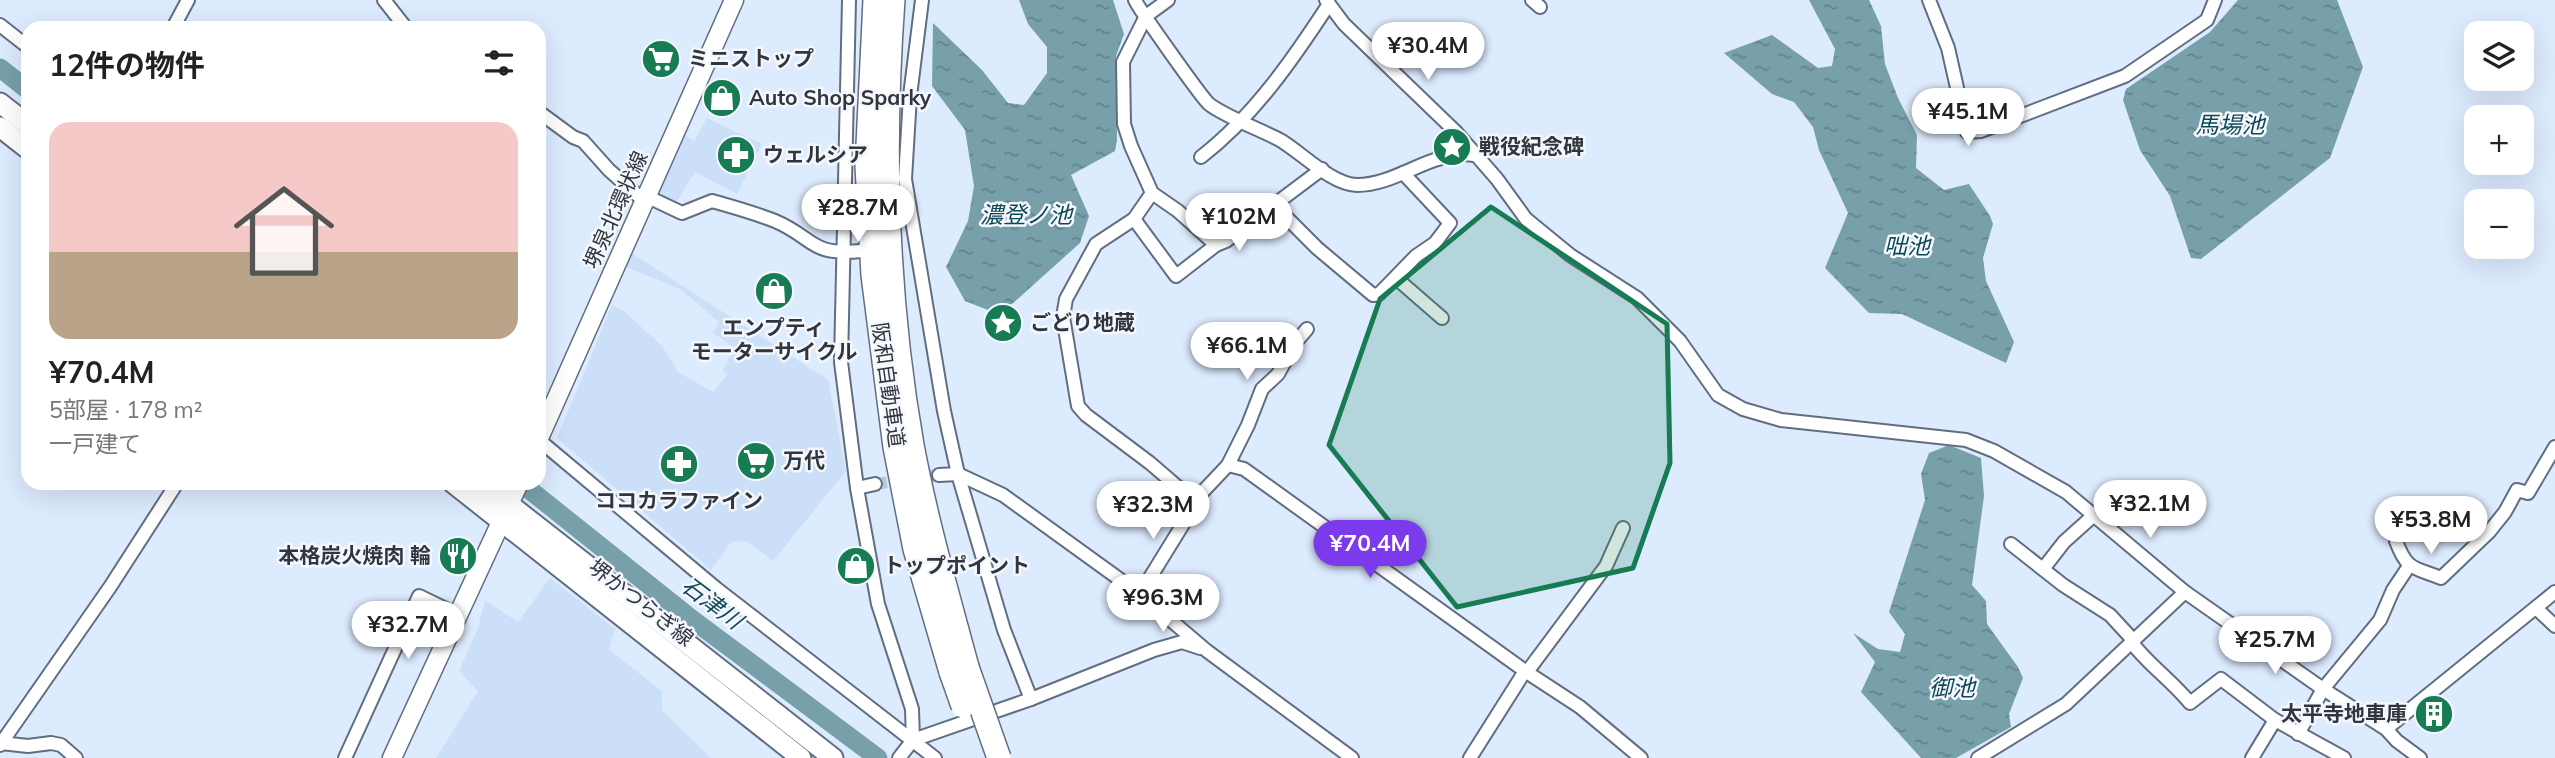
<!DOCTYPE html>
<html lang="ja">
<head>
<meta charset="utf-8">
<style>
	body { margin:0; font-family:Mulish,"Noto Sans JP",sans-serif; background:#f2f2f2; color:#222; height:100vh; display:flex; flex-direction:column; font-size:26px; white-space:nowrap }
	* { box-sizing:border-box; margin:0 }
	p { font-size:23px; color:#767676 }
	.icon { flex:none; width:38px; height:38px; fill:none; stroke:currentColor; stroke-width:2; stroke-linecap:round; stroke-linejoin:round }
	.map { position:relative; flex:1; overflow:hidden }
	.details { position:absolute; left:21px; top:21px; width:525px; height:469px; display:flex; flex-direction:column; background:#fff; border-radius:21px; box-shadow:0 7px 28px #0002 }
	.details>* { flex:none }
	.buttons { position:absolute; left:2464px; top:21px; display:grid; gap:14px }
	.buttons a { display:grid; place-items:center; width:70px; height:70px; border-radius:14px; background:#fff; box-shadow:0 7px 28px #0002; font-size:35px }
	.price { position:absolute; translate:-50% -60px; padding:0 16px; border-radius:24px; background:#fff; color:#222; font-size:23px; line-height:46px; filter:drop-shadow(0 2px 4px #0008) }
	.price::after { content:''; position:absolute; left:50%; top:42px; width:21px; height:16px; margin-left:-10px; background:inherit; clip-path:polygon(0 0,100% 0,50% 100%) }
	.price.selected { background:#7c3aed; color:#fff }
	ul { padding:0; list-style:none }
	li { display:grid; align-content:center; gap:14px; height:371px; padding:0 28px }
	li+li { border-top:2px solid #e0e0e0 }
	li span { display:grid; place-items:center; height:217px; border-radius:21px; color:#555 }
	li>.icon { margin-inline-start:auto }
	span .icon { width:126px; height:126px; fill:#fffc; stroke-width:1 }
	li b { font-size:30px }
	h2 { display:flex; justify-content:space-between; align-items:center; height:84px; padding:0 28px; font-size:30px }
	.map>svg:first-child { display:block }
</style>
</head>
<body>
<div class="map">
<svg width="2555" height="758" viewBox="0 0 2555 758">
	<defs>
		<pattern id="water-ripples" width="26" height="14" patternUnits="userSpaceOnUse" patternTransform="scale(1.75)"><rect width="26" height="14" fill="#78a0ab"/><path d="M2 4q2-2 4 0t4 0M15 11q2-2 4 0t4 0" fill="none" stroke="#63838d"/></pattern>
	</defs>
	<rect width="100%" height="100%" fill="#ddebff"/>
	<g fill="#ccdff8">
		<path d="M707,118L762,144L737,194L695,172L675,204L655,194L682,133L694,141Z"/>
		<path d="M630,252L828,380L846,471L773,561L746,541L731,542L711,570L557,438L612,305L624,311L662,346L678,372L713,392L727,375L723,371L729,358L737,349L713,333L719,322L680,289L626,267Z"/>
		<path d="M550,578L615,629L609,650L662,691V710L711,758H436L478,691L459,671L478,628L485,600L518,622Z"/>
	</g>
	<g fill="url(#water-ripples)">
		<path d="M1019,0H1113L1124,34L1116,56L1117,140L1115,151L1071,175L1089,216L1080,243L1012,304L988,310L965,301L946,267L968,221L974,186L965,130L932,86L933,23L982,70L1008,103L1024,105L1047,73V47L1028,24Z"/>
		<path d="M1809,0H1869L1881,26L1885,64L1898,98L1917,135L1916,168L1944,190L1969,184L1990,216L1993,224L1983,258L1986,281L2014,342L2006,363L1902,314L1869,313L1825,268L1848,213L1819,150L1813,127L1794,102L1772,94L1724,53L1772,35L1818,68L1832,66L1835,49Z"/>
		<path d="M2238,0H2337L2363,67L2330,158L2201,259L2191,258L2170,196L2140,150L2123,100L2126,89L2210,32Z"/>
		<path d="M1949,445L1981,458L1984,496L1972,585L1986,601L1987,624L2018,667L2023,678L2009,714L2011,727L1956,758H1921L1861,692L1875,662L1853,633L1878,649L1900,652L1905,634L1889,612L1925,500L1921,474L1929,453Z"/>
	</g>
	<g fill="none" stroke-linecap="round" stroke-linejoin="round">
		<g stroke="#78a0ab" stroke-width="19">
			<path d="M0,68L28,90"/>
			<path d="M521,483L689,617L878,758"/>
		</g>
		<path stroke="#bbc7d8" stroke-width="12" stroke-dasharray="12 6" stroke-linecap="butt" d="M875,484L939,475"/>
		<g stroke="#626e80" stroke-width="16">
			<g id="minor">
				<path d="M384,0L406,28"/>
				<path d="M849,0L841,362L857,488L878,604L912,709L913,740"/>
				<path d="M922,0L910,96L905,179L944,411L958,474L1004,630L1031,699"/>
				<path d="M1135,0C1138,8 1202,98 1209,104C1224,116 1261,130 1280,140C1302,153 1331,184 1357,185C1398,185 1432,149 1474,155"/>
				<path d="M1168,0L1146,16L1123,62L1124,124L1131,146L1152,193L1178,211L1216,245L1226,241L1322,169"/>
				<path d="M1326,0L1344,24L1456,132L1497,179L1526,219L1570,255L1637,298L1680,341L1718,395L1743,409L1781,420L1966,440L1994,451L2066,492L2185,592L2323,689L2386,729L2397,741L2420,758"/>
				<path d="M1532,0L1540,7"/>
				<path d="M1929,0L1948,48L1967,132L1981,131L2125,76L2207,20L2215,0"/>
				<path d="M0,25L28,47"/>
				<path d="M173,28L188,0"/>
				<path d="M539,112L573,137L583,141L609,170L644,201"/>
				<path d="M1201,157C1254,116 1293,59 1329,4"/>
				<path d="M1438,159L1456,132"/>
				<path d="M1152,193L1134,219L1096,244L1066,299L1063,317L1078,406L1086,415L1150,463L1194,501"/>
				<path d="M646,196L682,213L712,201C733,207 755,213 775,221C815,238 809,256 861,251"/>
				<path d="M1274,205L1317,248L1373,295L1379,294L1416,256L1435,243L1450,223L1403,173"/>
				<path d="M1134,219L1176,276L1216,245"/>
				<path d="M1396,278L1442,318"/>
				<path d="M539,440L717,589L935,758"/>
				<path d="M1228,465L1244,469L1525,671L1580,707L1641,758"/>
				<path d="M939,475L958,474L1003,495L1140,594L1207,651L1352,758"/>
				<path d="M857,488L875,484"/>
				<path d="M2396,541C2407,571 2414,567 2441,578L2489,532L2505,512L2517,490L2528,493L2555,447"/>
				<path d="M2011,544L2063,585L2110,615L2134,641"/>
				<path d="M2043,569L2064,542L2094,515"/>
				<path d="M1140,594L1188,516L1194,501L1228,465L1248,425L1262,389L1278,374L1295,343L1307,329"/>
				<path d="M2536,608L2555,626"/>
				<path d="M2132,643C2149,665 2172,681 2190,703L2221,679L2275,720L2344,758"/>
				<path d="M1527,672L1606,566L1623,528"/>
				<path d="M2386,729L2555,592"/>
				<path d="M2298,734L2323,689L2380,620L2393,590L2409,566"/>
				<path d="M1,743L28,746L51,743L61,745L76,758"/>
				<path d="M0,745L110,587L177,483"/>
				<path d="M345,758L419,596L458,615"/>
				<path d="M899,758L913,740L1031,699L1154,650L1182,642L1200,648"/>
				<path d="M1470,758L1525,671"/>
				<path d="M1978,758L2066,704L2185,592"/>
				<path d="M2252,758L2275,720"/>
			</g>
		</g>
		<g stroke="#626e80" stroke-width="21">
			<g id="secondary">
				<path d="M539,438L734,0"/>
				<path d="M392,758L519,483"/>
			</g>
		</g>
		<g stroke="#626e80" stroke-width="23">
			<g id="primary">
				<path d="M0,103L28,125"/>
				<path d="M0,127L28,149"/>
				<path d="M453,483L801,758"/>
				<path d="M482,483L833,758"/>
			</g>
		</g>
		<g stroke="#626e80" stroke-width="26">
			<g id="motorway">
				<path d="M875,0L867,166L873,275L895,447L915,549L951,672"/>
				<path d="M893,0C882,149 886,297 912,445C926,520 947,593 967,667"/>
			</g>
		</g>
		<use href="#minor" stroke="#fff" stroke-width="12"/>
		<use href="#secondary" stroke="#fff" stroke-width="18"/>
		<use href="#primary" stroke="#fff" stroke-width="19"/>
		<use href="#motorway" stroke="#fff" stroke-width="23"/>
		<g stroke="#626e80" stroke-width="26" stroke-linecap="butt">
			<g id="motorway-bridge">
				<path d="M967,667L999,758"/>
				<path d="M951,672L963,706"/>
			</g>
		</g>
		<use href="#motorway-bridge" stroke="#fff" stroke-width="23"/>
	</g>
	<path fill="#177b53" fill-opacity="0.2" stroke="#177b53" stroke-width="5" stroke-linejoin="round" d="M1491,207L1667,324L1670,463L1633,568L1457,607L1329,445L1380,299Z"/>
	<defs>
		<g id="supermarket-disc" transform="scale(2.0125)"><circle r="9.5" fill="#177b53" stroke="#f4f7fb"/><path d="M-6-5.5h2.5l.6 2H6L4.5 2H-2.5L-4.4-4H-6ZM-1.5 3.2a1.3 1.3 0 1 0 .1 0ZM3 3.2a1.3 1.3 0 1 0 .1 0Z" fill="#fff"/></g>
		<g id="shop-disc" transform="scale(2.0125)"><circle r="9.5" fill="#177b53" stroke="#f4f7fb"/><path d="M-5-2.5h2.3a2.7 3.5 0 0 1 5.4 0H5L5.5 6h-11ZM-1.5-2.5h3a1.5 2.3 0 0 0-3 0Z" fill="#fff"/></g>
		<g id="sight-disc" transform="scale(2.0125)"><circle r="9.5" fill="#177b53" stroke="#f4f7fb"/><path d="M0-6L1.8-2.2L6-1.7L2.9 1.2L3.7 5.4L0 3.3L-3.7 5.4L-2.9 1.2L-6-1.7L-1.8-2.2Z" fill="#fff"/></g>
		<g id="pharmacy-disc" transform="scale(2.0125)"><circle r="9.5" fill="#177b53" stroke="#f4f7fb"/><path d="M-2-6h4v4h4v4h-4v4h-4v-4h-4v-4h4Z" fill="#fff"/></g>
		<g id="restaurant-disc" transform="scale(2.0125)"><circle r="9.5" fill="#177b53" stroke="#f4f7fb"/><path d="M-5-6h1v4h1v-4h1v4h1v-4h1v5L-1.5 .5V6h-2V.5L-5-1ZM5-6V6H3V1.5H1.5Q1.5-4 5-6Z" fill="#fff"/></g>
		<g id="building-disc" transform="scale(2.0125)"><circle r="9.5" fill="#177b53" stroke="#f4f7fb"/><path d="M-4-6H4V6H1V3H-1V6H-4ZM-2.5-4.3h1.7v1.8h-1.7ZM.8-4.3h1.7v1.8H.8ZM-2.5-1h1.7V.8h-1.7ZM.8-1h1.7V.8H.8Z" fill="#fff"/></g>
	</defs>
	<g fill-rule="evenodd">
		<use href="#supermarket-disc" x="661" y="59"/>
		<use href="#shop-disc" x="722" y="98"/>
		<use href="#sight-disc" x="1452" y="147"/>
		<use href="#pharmacy-disc" x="736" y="155"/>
		<use href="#shop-disc" x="774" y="291"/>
		<use href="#sight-disc" x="1003" y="323"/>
		<use href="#supermarket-disc" x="756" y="461"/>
		<use href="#pharmacy-disc" x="679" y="464"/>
		<use href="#restaurant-disc" x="458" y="556"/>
		<use href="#shop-disc" x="856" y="566"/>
		<use href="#building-disc" x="2434" y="714"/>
	</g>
	<g text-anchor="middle" stroke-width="5" stroke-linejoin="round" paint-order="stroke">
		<g font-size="21" font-weight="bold" fill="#31363e" stroke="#f4f7fb" text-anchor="start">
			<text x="688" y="66">ミニストップ</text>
			<text x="749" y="105">Auto Shop Sparky</text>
			<text x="1479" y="154">戦役紀念碑</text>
			<text x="763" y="162">ウェルシア</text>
			<text x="1030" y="330">ごどり地蔵</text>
			<text x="774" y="335" text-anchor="middle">エンプティ<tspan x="774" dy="24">モーターサイクル</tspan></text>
			<text x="783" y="468">万代</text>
			<text x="679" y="508" text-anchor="middle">ココカラファイン</text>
			<text x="431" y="563" text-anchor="end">本格炭火焼肉 輪</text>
			<text x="883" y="573">トップポイント</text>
			<text x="2407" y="721" text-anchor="end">太平寺地車庫</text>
		</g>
		<g font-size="21" fill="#31363e" stroke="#f4f7fb">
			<text transform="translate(616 210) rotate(-66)" y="7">堺泉北環状線</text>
			<text transform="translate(888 385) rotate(82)" y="7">阪和自動車道</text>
			<text transform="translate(641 603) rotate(38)" y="7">堺かつらぎ線</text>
		</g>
		<g font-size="23" font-style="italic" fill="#0e4856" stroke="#f4f7fb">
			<text x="2230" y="133">馬場池</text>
			<text x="1026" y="223">濃登ノ池</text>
			<text x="1907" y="254">咄池</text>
			<text transform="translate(712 603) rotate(37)" y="8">石津川</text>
			<text x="1952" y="696">御池</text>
		</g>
	</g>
</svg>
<div class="buttons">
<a><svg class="icon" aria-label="layers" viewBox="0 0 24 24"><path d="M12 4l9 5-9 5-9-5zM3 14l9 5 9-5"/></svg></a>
<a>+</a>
<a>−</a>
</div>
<b class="price" style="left:1428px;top:82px">¥30.4M</b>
<b class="price" style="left:1968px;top:148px">¥45.1M</b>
<b class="price" style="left:858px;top:244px">¥28.7M</b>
<b class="price" style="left:1239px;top:253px">¥102M</b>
<b class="price" style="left:1247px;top:382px">¥66.1M</b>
<b class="price" style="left:2150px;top:540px">¥32.1M</b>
<b class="price" style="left:1153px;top:541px">¥32.3M</b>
<b class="price" style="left:2431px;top:556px">¥53.8M</b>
<b class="price selected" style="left:1370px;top:580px">¥70.4M</b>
<b class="price" style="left:1163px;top:634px">¥96.3M</b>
<b class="price" style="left:408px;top:661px">¥32.7M</b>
<b class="price" style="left:2275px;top:676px">¥25.7M</b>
<section class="details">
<h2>12件の物件<svg class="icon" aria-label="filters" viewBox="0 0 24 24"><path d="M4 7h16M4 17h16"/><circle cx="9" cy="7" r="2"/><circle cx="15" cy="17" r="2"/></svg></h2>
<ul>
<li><span style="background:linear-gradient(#f6c9c9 60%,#b9a48a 0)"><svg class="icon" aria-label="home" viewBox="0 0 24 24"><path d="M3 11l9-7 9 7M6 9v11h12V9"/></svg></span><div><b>¥70.4M</b><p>5部屋 · 178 m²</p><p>一戸建て</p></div></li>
</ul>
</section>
</div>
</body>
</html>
